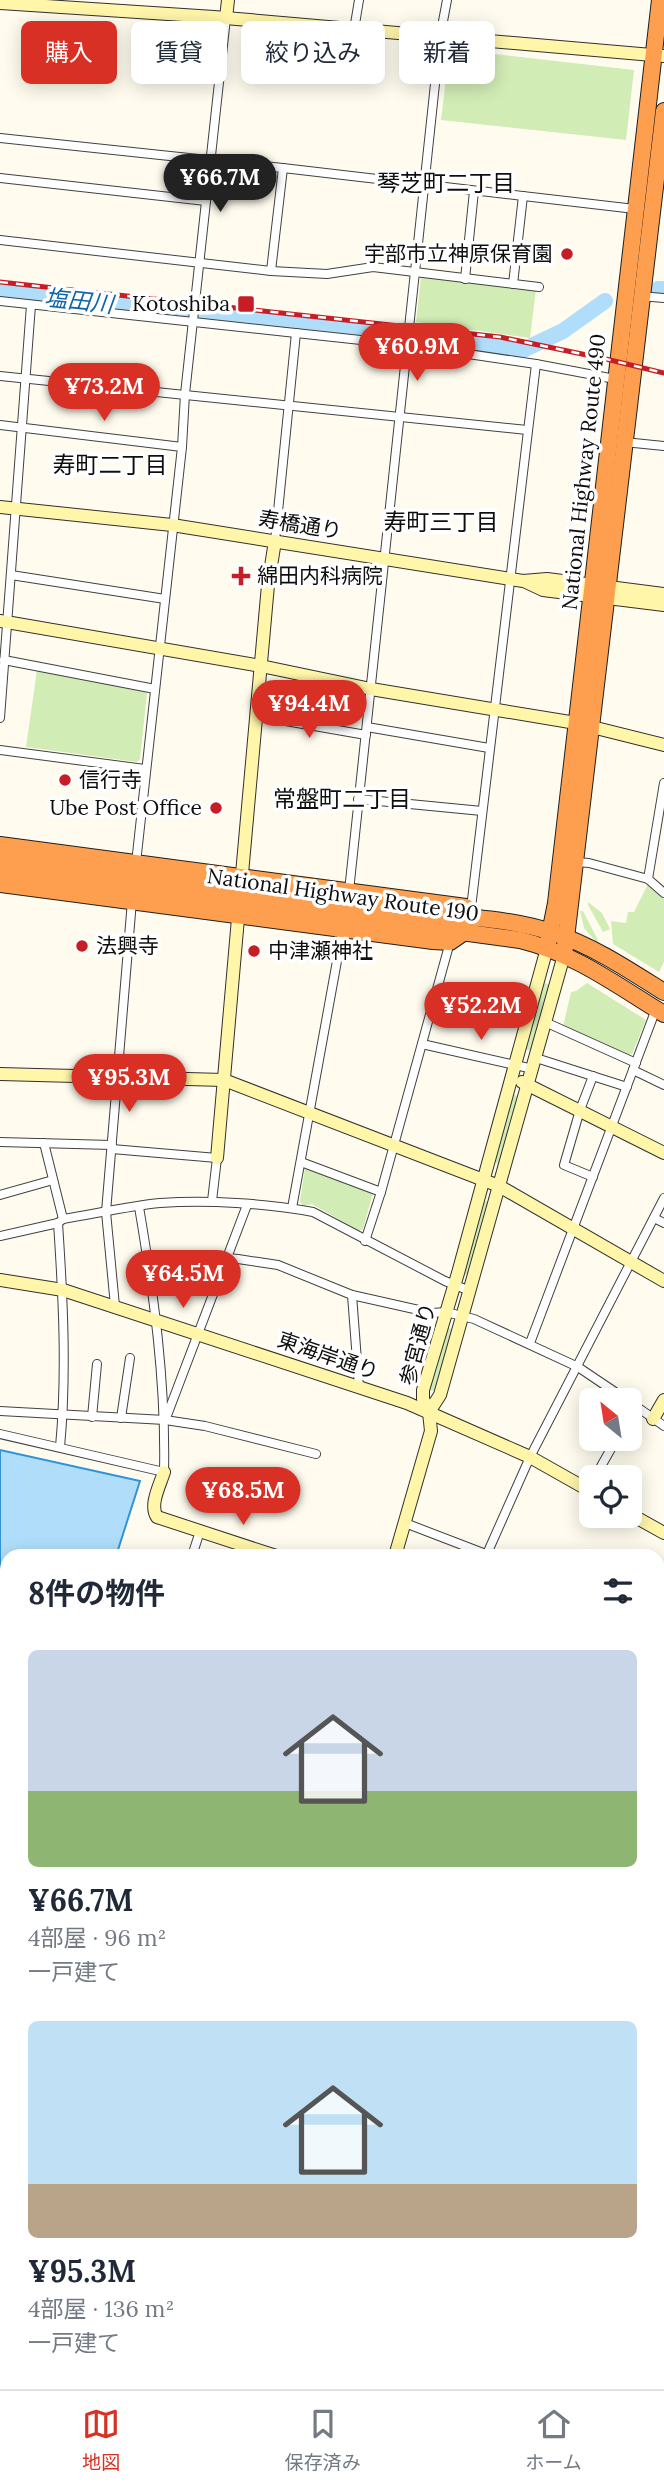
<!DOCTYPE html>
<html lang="ja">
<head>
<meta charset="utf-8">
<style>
	body { margin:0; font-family:Lora,"Noto Sans JP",serif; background:#f2f2f3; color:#1f2937; height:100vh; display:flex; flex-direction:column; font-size:26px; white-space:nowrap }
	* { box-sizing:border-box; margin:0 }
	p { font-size:23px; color:#747a83 }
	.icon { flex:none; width:38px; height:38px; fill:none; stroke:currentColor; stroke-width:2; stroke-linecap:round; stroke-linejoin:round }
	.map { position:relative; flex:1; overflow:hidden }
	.side { position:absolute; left:0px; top:1549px; width:665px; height:842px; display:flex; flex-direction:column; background:#fff; border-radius:21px 21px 0 0; box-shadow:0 4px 18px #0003 }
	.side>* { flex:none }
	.guide { position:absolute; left:21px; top:21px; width:623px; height:63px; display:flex; gap:14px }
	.needle { width:46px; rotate:330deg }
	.controls { position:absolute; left:579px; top:1388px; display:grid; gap:14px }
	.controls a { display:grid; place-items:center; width:63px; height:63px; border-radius:10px; background:#fff; box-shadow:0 4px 18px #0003; font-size:35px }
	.price { position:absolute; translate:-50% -60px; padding:0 16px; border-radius:24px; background:#d93025; color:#fff; font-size:23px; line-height:46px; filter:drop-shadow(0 2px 4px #0008) }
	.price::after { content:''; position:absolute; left:50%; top:42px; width:21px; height:16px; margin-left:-10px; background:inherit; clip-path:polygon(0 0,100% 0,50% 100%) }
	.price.on { background:#222; color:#fff }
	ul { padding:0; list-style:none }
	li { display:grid; align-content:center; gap:14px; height:371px; padding:0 28px }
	li span { display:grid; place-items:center; height:217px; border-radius:10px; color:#555 }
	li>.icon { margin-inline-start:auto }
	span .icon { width:126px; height:126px; fill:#fffc; stroke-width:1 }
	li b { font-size:30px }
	h2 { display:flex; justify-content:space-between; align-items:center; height:84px; padding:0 28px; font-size:30px }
	.pill { padding:0 24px; border-radius:10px; background:#fff; box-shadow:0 4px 18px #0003; font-size:24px; line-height:63px }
	.pill.on { background:#d93025; color:#fff }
	.dock { display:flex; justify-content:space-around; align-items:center; height:98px; border-top:2px solid #e0e1e3; background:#fff; font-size:19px; color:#747a83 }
	.dock a { display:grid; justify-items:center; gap:4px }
	.dock .on { color:#d93025 }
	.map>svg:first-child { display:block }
</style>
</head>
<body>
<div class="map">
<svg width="664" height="2389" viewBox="0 0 664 2389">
	<rect width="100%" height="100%" fill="#fffcef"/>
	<path fill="#ece2ed" d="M664,1631V2389H463L466,2384H658V1641Z"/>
	<g fill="#d2ecb6">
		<path d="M468,51L634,70L626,140L441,120L449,54Z"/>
		<path d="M421,277L536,289L530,338L416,322Z"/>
		<path d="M37,670L145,690L147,693L140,759L137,762L26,747Z"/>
		<path d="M648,884L664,899V962L659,972L613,944L611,921L626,923L628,912H634Z"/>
		<path d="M588,902L602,913L610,929L603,932L588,905Z"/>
		<path d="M580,911H583L598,940L597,943L584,928Z"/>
		<path d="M544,983L552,985L533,1052L525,1049Z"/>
		<path d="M587,983L646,1020L632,1054L627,1056L563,1027L571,992L576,991Z"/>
		<path d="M512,1094L520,1097L501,1165L493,1162Z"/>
		<path d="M309,1167L373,1193L363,1229L359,1231L312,1204L303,1206L300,1201L305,1168Z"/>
		<path d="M483,1200L490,1203L469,1275L461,1273Z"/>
		<path d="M447,1328L453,1329L434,1391L428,1390Z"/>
	</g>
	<path fill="#b0defa" stroke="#3294d6" stroke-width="2" d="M0,1450L140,1481L116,1556H7V2384H458L456,2389H0Z"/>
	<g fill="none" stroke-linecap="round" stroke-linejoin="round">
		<g stroke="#b0defa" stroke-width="16">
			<path d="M658,289H664"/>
			<path d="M0,292L523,350L563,331L605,301"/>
		</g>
		<g stroke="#414141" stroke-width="10">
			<g id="street">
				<path d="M354,30L359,0"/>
				<path d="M0,138L283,168L635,209"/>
				<path d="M0,178L206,201"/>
				<path d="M0,240L271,271L327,274L373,267L539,287"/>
				<path d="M271,271L283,168"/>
				<path d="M465,279L474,191"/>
				<path d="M513,284L523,196"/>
				<path d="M639,296L664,298"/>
				<path d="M0,301L407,345L536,364L615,379"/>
				<path d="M0,376L527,430"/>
				<path d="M0,425L182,447"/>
				<path d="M624,442L664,446"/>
				<path d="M275,541L296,333"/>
				<path d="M11,575L165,599"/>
				<path d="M4,660L155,689"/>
				<path d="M257,716L366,735"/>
				<path d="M0,718L31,305"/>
				<path d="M367,727L489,748"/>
				<path d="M0,750L145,769"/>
				<path d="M358,799L482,811"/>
				<path d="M576,862L589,863L648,879L664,893"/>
				<path d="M136,863L182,447L185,394L226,18"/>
				<path d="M648,879L664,783"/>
				<path d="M349,891L440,37L447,0"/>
				<path d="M471,908L536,364"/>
				<path d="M545,1022L636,1063"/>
				<path d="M422,1044L533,1069"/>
				<path d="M536,1058L627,1087"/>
				<path d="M633,1070L664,1085"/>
				<path d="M0,1142L112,1145"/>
				<path d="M44,1143L63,1219"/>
				<path d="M112,1149L217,1158L212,1201"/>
				<path d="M301,1162L381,1192"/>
				<path d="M593,1177L564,1165L580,1110L593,1076"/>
				<path d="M0,1195L53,1180"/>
				<path d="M292,1208L343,928"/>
				<path d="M654,1218L664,1223"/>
				<path d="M58,1223C63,1297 67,1373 60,1447"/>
				<path d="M0,1236L58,1223L63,1219C95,1214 128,1206 160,1203C208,1200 265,1203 313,1212L445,1281L470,1291"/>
				<path d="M365,1241L381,1192L450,942"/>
				<path d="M147,1256L195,1255L238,1259L278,1265L352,1295L432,1313L446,1312L474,1319L578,1367L627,1400"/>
				<path d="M352,1295L359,1387"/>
				<path d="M115,1306L106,1212L132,901"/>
				<path d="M530,1343L656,1009"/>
				<path d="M630,1402L664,1426"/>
				<path d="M0,1411L165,1420L205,1426L316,1454"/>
				<path d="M92,1417L97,1364"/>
				<path d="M121,1418L130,1358"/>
				<path d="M166,1418L247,1205"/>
				<path d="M0,1434L164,1472C166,1383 154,1295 139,1207"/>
				<path d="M595,1477L617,1438"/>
				<path d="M405,1523L491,1556"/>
				<path d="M192,1556L200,1531"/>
				<path d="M486,1556L530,1457L664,1198"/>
				<path d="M658,1630L664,1618"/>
				<path d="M638,2384L648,2389"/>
			</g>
		</g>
		<g stroke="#303030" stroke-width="14">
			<g id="secondary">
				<path d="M0,3L214,17L664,56"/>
				<path d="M226,18L228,0"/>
				<path d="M0,507L172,525L523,581L547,579L664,594"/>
				<path d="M526,582L543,590L664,605"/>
				<path d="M0,621L261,666L371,689L576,723L664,745"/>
				<path d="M241,885L268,585L275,541"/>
				<path d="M0,1074L224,1080L499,1186L664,1281"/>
				<path d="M522,1082L664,1153"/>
				<path d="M217,1158L239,907"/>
				<path d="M0,1280L63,1290L407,1403L530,1457L592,1492"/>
				<path d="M429,1412L440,1395L564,955"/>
				<path d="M653,1419L664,1400"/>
				<path d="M164,1472C160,1485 149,1505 157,1517L276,1556"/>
				<path d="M630,1514L664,1533"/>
				<path d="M395,1556L431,1431L429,1412L423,1399V1390L458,1273L547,948"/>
				<path d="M658,1910L664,1899"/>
				<path d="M533,2389L536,2384"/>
			</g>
		</g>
		<g stroke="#1f1f1f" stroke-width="18">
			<g id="highway">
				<path d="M0,845L466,907"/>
				<path d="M0,858L425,915C468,917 513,919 554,933C593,946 629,970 664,992"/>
				<path d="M0,870L520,940C574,953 618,986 664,1014"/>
				<path d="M0,884L433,941L450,942L463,933"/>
				<path d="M547,948L556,903L660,0"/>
				<path d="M564,955L664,111"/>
			</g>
		</g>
		<use href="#street" stroke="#fff" stroke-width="8"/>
		<use href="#secondary" stroke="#fff6aa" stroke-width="12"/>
		<use href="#highway" stroke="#fd9f4f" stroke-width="16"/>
		<g stroke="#c71d24" stroke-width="5">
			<path id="rail" d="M0,282L500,337L606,359L664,373"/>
		</g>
		<use href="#rail" stroke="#fff" stroke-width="2.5" stroke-dasharray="8" stroke-linecap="butt"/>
	</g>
	<g fill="#c71d24" stroke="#fff" stroke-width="2.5">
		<circle cx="567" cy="254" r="7"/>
		<rect x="237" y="295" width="18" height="18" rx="3.5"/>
		<path d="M237.5 565.5h7v7h7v7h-7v7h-7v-7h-7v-7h7z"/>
		<circle cx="65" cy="780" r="7"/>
		<circle cx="216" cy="808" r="7"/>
		<circle cx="82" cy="946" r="7"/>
		<circle cx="254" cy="951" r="7"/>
	</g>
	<g text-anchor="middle" stroke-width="7" stroke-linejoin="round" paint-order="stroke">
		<g font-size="21" fill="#0e0e0e" stroke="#fff" text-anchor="start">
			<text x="553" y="261" text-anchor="end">宇部市立神原保育園</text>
			<text x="230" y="311" text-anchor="end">Kotoshiba</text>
			<text x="257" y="583">綿田内科病院</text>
			<text x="79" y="787">信行寺</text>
			<text x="202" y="815" text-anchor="end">Ube Post Office</text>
			<text x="96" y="953">法興寺</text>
			<text x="268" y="958">中津瀬神社</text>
		</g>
		<g font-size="21" fill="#0e0e0e" stroke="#fff">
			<text transform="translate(584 472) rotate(-84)" y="7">National Highway Route 490</text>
			<text transform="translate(300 525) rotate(9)" y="7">寿橋通り</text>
			<text transform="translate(343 895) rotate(8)" y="7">National Highway Route 190</text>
			<text transform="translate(418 1344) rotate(-75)" y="7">参宮通り</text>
			<text transform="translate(328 1356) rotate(19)" y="7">東海岸通り</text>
		</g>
		<g font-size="23" fill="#0e0e0e" stroke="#fff">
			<text x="446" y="191">琴芝町二丁目</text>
			<text x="110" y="473">寿町二丁目</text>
			<text x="441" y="530">寿町三丁目</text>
			<text x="342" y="807">常盤町二丁目</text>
		</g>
		<g font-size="23" font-style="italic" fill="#0f65a8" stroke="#fff">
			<text transform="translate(79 301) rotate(6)" y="8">塩田川</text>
		</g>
	</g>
</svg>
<div class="controls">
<a><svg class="needle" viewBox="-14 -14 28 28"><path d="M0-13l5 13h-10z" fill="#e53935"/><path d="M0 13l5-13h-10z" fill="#747a83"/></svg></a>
<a><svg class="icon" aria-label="locate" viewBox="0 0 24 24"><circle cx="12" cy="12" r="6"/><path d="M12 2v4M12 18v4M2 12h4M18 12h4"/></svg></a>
</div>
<b class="price on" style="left:220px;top:214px">¥66.7M</b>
<b class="price" style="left:417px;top:383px">¥60.9M</b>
<b class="price" style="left:104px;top:423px">¥73.2M</b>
<b class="price" style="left:309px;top:740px">¥94.4M</b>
<b class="price" style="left:481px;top:1042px">¥52.2M</b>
<b class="price" style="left:129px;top:1114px">¥95.3M</b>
<b class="price" style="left:183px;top:1310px">¥64.5M</b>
<b class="price" style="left:243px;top:1527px">¥68.5M</b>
<div class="guide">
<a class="pill on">購入</a>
<a class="pill">賃貸</a>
<a class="pill">絞り込み</a>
<a class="pill">新着</a>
</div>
<section class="side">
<h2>8件の物件<svg class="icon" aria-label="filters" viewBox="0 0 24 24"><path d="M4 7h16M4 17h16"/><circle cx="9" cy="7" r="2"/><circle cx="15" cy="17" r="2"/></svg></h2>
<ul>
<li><span style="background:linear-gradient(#c9d6e8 65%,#8fb573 0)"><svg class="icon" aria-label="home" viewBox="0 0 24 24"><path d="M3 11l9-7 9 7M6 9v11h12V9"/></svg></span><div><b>¥66.7M</b><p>4部屋 · 96 m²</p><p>一戸建て</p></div></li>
<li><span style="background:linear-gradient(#bfe0f5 75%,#b9a48a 0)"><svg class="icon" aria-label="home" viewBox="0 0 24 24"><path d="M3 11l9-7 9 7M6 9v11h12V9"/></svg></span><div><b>¥95.3M</b><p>4部屋 · 136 m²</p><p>一戸建て</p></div></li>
</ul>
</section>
</div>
<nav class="dock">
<a class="on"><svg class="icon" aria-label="map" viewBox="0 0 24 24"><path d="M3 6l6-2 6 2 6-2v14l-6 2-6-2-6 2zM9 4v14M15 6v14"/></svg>地図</a>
<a><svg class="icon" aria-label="saved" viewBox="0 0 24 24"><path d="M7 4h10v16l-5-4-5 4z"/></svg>保存済み</a>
<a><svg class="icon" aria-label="home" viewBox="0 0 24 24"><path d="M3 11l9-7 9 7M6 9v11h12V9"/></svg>ホーム</a>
</nav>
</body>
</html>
